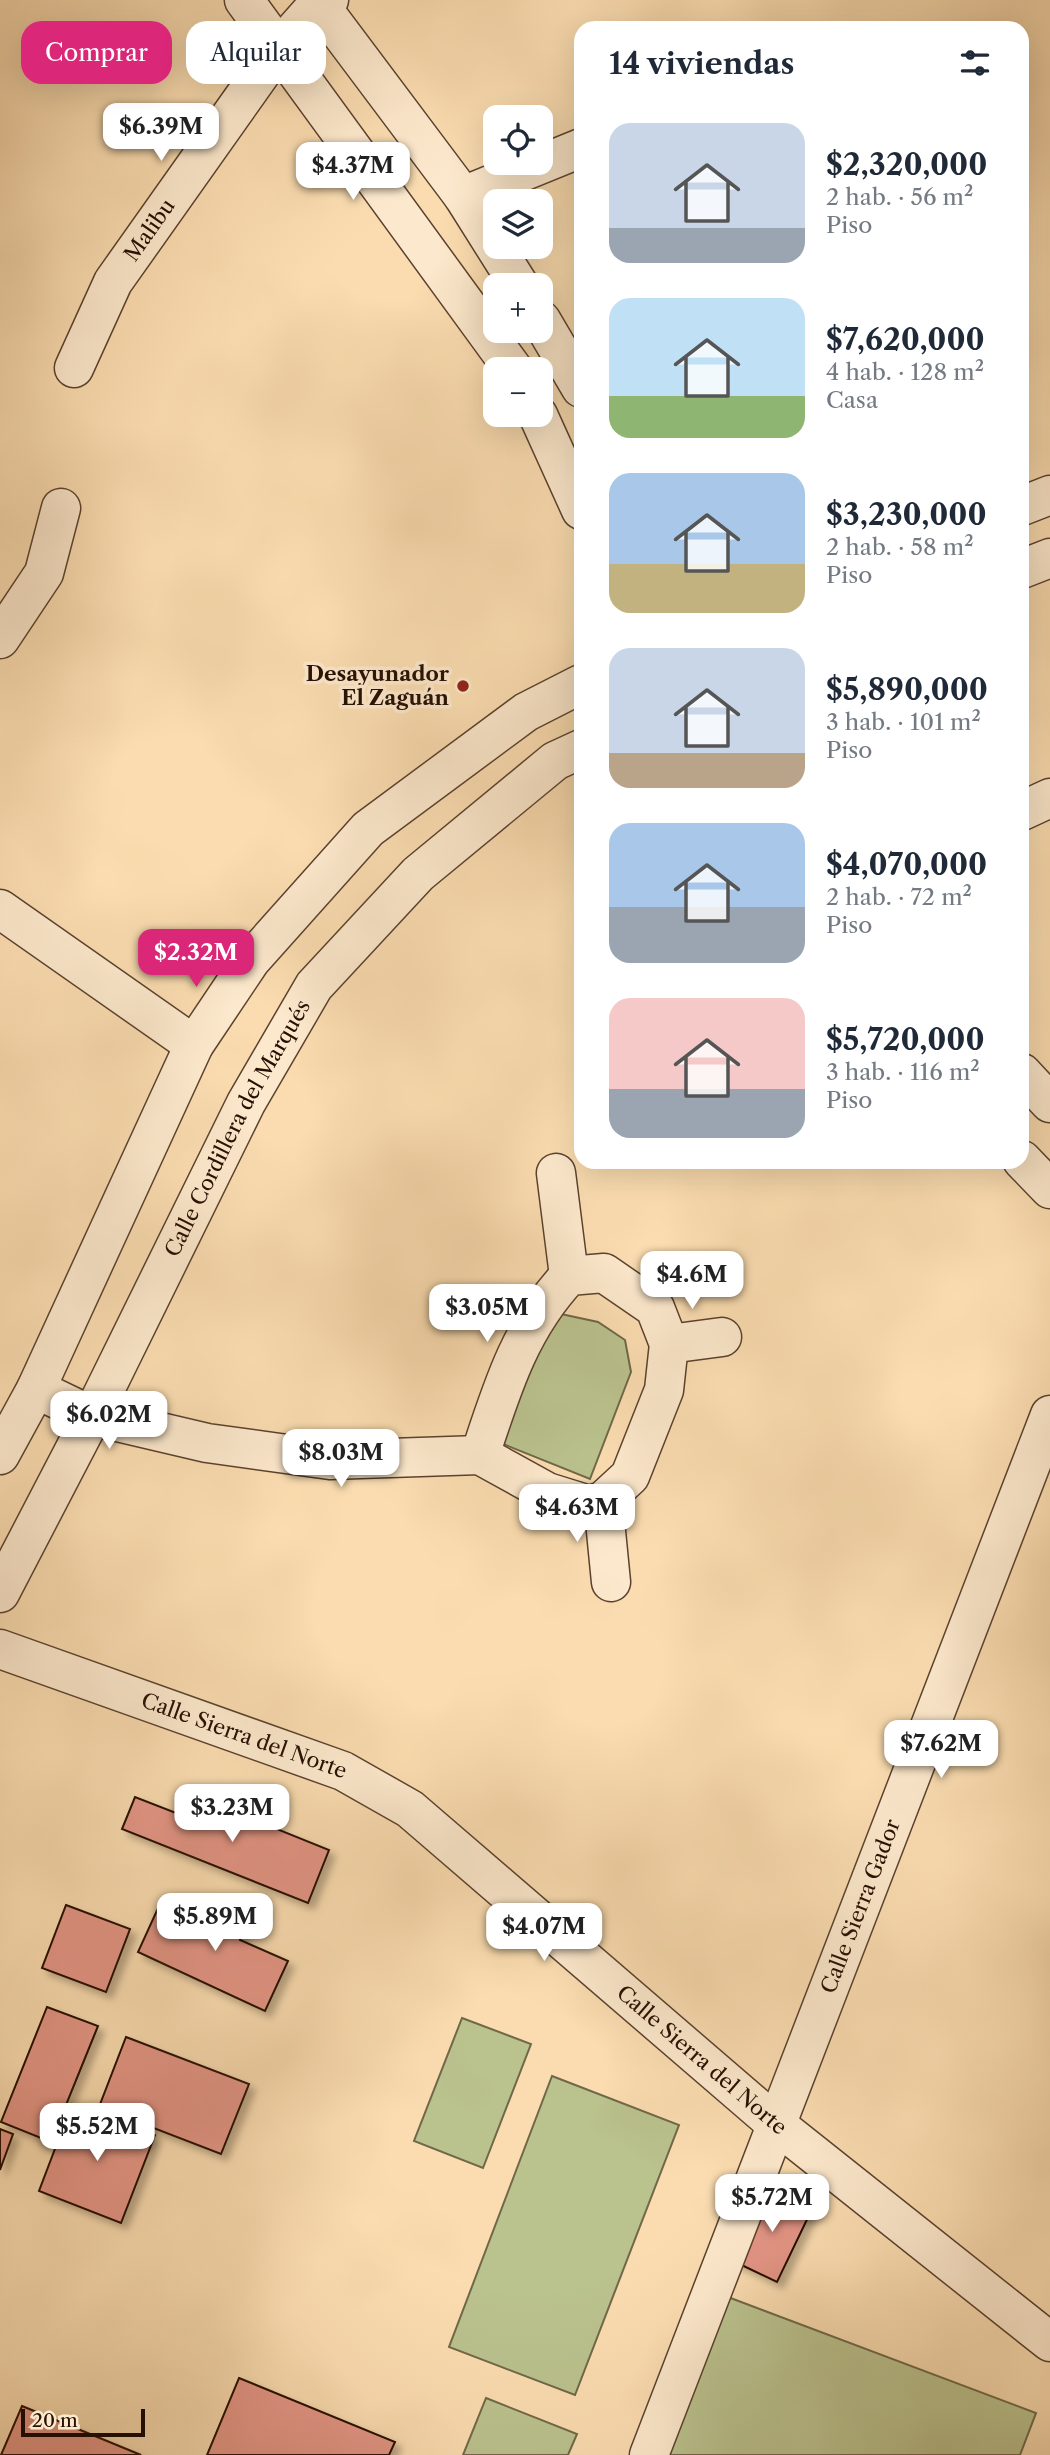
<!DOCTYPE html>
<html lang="es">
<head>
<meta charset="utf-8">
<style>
	body { margin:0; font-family:"Libre Caslon Text",serif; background:#f2f2f3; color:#1f2937; height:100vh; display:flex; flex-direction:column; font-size:26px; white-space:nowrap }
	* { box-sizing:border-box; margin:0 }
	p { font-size:23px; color:#747a83 }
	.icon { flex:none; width:38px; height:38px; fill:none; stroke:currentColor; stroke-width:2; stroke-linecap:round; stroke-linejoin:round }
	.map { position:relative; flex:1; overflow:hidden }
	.drawer { position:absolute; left:574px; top:21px; width:455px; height:1148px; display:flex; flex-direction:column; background:#fff; border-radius:21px; box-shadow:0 7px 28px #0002 }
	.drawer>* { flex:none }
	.banner { position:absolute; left:21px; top:21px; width:448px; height:63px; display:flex; gap:14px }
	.buttons { position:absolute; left:483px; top:105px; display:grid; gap:14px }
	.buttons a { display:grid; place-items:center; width:70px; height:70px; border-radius:14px; background:#fff; box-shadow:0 7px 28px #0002; font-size:35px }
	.scale { position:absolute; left:21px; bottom:18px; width:124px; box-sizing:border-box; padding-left:7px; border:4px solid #260f03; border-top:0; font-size:19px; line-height:24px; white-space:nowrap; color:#260f03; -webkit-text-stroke:5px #fce8cc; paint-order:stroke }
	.price { position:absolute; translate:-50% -60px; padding:0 16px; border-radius:14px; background:#fff; color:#222; font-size:23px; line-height:46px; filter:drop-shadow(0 2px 4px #0008) }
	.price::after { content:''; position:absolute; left:50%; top:42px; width:21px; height:16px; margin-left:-10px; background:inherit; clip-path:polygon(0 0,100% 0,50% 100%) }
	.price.on { background:#db2777; color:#fff }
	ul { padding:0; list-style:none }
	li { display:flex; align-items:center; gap:21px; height:175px; padding:0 35px }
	li span { display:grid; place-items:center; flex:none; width:196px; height:140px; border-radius:21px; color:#555 }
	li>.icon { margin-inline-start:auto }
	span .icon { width:84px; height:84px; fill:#fffc; stroke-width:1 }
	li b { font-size:30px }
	h2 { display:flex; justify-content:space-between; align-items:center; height:84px; padding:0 35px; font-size:30px }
	.tag { padding:0 24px; border-radius:21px; background:#fff; box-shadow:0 7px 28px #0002; font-size:24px; line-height:63px }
	.tag.on { background:#db2777; color:#fff }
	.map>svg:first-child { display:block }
</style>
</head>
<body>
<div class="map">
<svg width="1050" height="2455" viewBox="0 0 1050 2455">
	<defs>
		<filter id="shadow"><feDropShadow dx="6" dy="6" stdDeviation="3.5" flood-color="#0004"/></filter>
	</defs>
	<rect width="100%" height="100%" fill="#fadcb0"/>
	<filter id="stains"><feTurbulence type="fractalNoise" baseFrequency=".00286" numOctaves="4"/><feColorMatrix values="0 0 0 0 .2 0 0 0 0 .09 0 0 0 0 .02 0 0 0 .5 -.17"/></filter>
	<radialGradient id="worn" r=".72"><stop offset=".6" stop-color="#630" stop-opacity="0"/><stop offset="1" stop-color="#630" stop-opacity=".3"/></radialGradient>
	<g fill="#bac28e" stroke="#706848" stroke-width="2">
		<path d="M561,1314L598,1322L625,1340L631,1372L590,1479L503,1444L505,1399Z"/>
		<path d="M462,2018L531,2044L483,2168L414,2141Z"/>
		<path d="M552,2076L679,2125L575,2395L449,2347Z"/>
		<path d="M720,2294L1036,2413L1020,2455H658Z"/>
		<path d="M486,2398L577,2434L568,2455H463Z"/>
	</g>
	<g fill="#e39585" stroke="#260f03" stroke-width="2" filter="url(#shadow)">
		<path d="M190,1794L329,1850L308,1903L122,1829L135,1797L181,1815Z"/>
		<path d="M207,1898L250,1917L240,1940L288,1961L265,2011L138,1952L159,1906L195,1923Z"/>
		<path d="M66,1905L130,1929L106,1992L42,1968Z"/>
		<path d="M47,2007L98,2026L51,2142L1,2122Z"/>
		<path d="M126,2037L249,2084L221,2154L99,2107Z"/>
		<path d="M72,2104L155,2135L121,2223L39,2191Z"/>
		<path d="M0,2129L13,2134L0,2170Z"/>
		<path d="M767,2185L813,2207L777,2282L731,2260Z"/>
		<path d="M239,2378L395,2442L389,2455H207Z"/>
		<path d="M22,2406L141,2455H1Z"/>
	</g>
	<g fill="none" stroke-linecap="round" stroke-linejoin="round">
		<g stroke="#5b422e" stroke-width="41">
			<g id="minor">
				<path d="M244,0L513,369"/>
				<path d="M316,0L463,196L519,285"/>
				<path d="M463,196L581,148"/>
				<path d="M541,320L581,388"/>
				<path id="s1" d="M74,368L113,282L278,49L318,4L329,0"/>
				<path d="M538,415L581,510"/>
				<path d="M1022,506L1050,495"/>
				<path d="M1022,569L1050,558"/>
				<path d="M0,639L44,573L61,508"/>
				<path d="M1022,811L1050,798"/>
				<path d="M0,909L194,1045"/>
				<path d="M1022,1073L1050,1103"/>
				<path d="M1022,1160L1050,1189"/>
				<path d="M556,1173L569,1276"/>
				<path d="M669,1344L722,1337"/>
				<path d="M36,1389L92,1416L207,1443L330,1460L480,1455L547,1492L589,1505L603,1501L630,1476L664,1390L669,1344L655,1308L604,1273L569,1276C520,1328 502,1388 480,1455"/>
				<path d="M0,1455L36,1389L194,1045L251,960L368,829L526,712L581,684"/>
				<path d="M603,1501L611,1582"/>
				<path id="s2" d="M0,1593L92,1416L246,1103L314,986L418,874L555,761L581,749"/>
				<path id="s3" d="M0,1649L343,1771L410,1809L777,2125L1050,2342"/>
				<path id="s4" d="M649,2455L1050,1415"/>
			</g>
		</g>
		<use href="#minor" stroke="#fce8cc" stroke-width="38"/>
	</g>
	<circle fill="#8f2418" stroke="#fce8cc" stroke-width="2.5" cx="463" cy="686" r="7"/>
	<g text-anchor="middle" stroke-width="7" stroke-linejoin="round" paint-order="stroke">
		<g font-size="21" fill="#260f03" stroke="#fce8cc">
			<text dy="7" stroke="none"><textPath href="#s1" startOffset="158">Malibu</textPath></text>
			<text dy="7" stroke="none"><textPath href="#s2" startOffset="522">Calle Cordillera del Marqués</textPath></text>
			<text dy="7" stroke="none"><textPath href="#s3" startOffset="259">Calle Sierra del Norte</textPath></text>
			<text dy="7" stroke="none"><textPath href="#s4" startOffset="588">Calle Sierra Gador</textPath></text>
			<text dy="7" stroke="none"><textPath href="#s3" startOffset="826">Calle Sierra del Norte</textPath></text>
		</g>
		<g font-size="21" font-weight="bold" fill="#260f03" stroke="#fce8cc" text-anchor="end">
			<text x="449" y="681">Desayunador<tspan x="449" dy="24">El Zaguán</tspan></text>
		</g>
	</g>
	<rect width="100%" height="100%" filter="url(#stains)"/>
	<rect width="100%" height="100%" fill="url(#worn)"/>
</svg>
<div class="buttons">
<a><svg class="icon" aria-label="locate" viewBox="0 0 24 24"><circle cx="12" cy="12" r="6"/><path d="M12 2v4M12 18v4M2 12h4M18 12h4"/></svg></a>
<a><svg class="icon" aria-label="layers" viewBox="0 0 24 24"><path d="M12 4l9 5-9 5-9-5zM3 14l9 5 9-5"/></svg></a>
<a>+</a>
<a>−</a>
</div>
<div class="scale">20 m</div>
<b class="price" style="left:161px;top:163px">$6.39M</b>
<b class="price" style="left:353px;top:202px">$4.37M</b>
<b class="price on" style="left:196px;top:989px">$2.32M</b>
<b class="price" style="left:692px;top:1311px">$4.6M</b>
<b class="price" style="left:487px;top:1344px">$3.05M</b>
<b class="price" style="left:109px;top:1451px">$6.02M</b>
<b class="price" style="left:341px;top:1489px">$8.03M</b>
<b class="price" style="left:577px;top:1544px">$4.63M</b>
<b class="price" style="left:941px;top:1780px">$7.62M</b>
<b class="price" style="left:232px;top:1844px">$3.23M</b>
<b class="price" style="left:215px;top:1953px">$5.89M</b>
<b class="price" style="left:544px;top:1963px">$4.07M</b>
<b class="price" style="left:97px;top:2163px">$5.52M</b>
<b class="price" style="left:772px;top:2234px">$5.72M</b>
<div class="banner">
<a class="tag on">Comprar</a>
<a class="tag">Alquilar</a>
</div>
<section class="drawer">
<h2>14 viviendas<svg class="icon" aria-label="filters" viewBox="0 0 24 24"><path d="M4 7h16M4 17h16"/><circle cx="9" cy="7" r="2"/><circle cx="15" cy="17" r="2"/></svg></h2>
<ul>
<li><span style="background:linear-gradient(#c9d6e8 75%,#9aa5b1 0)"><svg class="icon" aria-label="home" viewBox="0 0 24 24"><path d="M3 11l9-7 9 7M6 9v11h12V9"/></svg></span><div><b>$2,320,000</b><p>2 hab. · 56 m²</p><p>Piso</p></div></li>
<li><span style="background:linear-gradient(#bfe0f5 70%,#8fb573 0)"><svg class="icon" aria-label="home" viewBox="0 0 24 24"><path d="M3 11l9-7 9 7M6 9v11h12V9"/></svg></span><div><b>$7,620,000</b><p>4 hab. · 128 m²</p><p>Casa</p></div></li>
<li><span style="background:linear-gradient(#a9c7e8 65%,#c2b280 0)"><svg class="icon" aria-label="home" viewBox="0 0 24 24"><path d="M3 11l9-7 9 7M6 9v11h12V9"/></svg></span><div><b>$3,230,000</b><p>2 hab. · 58 m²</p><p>Piso</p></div></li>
<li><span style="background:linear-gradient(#c9d6e8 75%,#b9a48a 0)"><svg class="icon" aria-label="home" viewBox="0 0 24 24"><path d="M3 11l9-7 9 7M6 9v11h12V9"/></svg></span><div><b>$5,890,000</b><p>3 hab. · 101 m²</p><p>Piso</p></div></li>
<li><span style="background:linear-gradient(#a9c7e8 60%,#9aa5b1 0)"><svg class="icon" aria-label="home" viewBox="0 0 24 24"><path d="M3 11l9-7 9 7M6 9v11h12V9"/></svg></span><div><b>$4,070,000</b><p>2 hab. · 72 m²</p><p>Piso</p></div></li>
<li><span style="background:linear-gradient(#f6c9c9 65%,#9aa5b1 0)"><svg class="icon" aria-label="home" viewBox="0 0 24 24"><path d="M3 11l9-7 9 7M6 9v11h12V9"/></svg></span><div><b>$5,720,000</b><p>3 hab. · 116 m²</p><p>Piso</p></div></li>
</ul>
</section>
</div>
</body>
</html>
